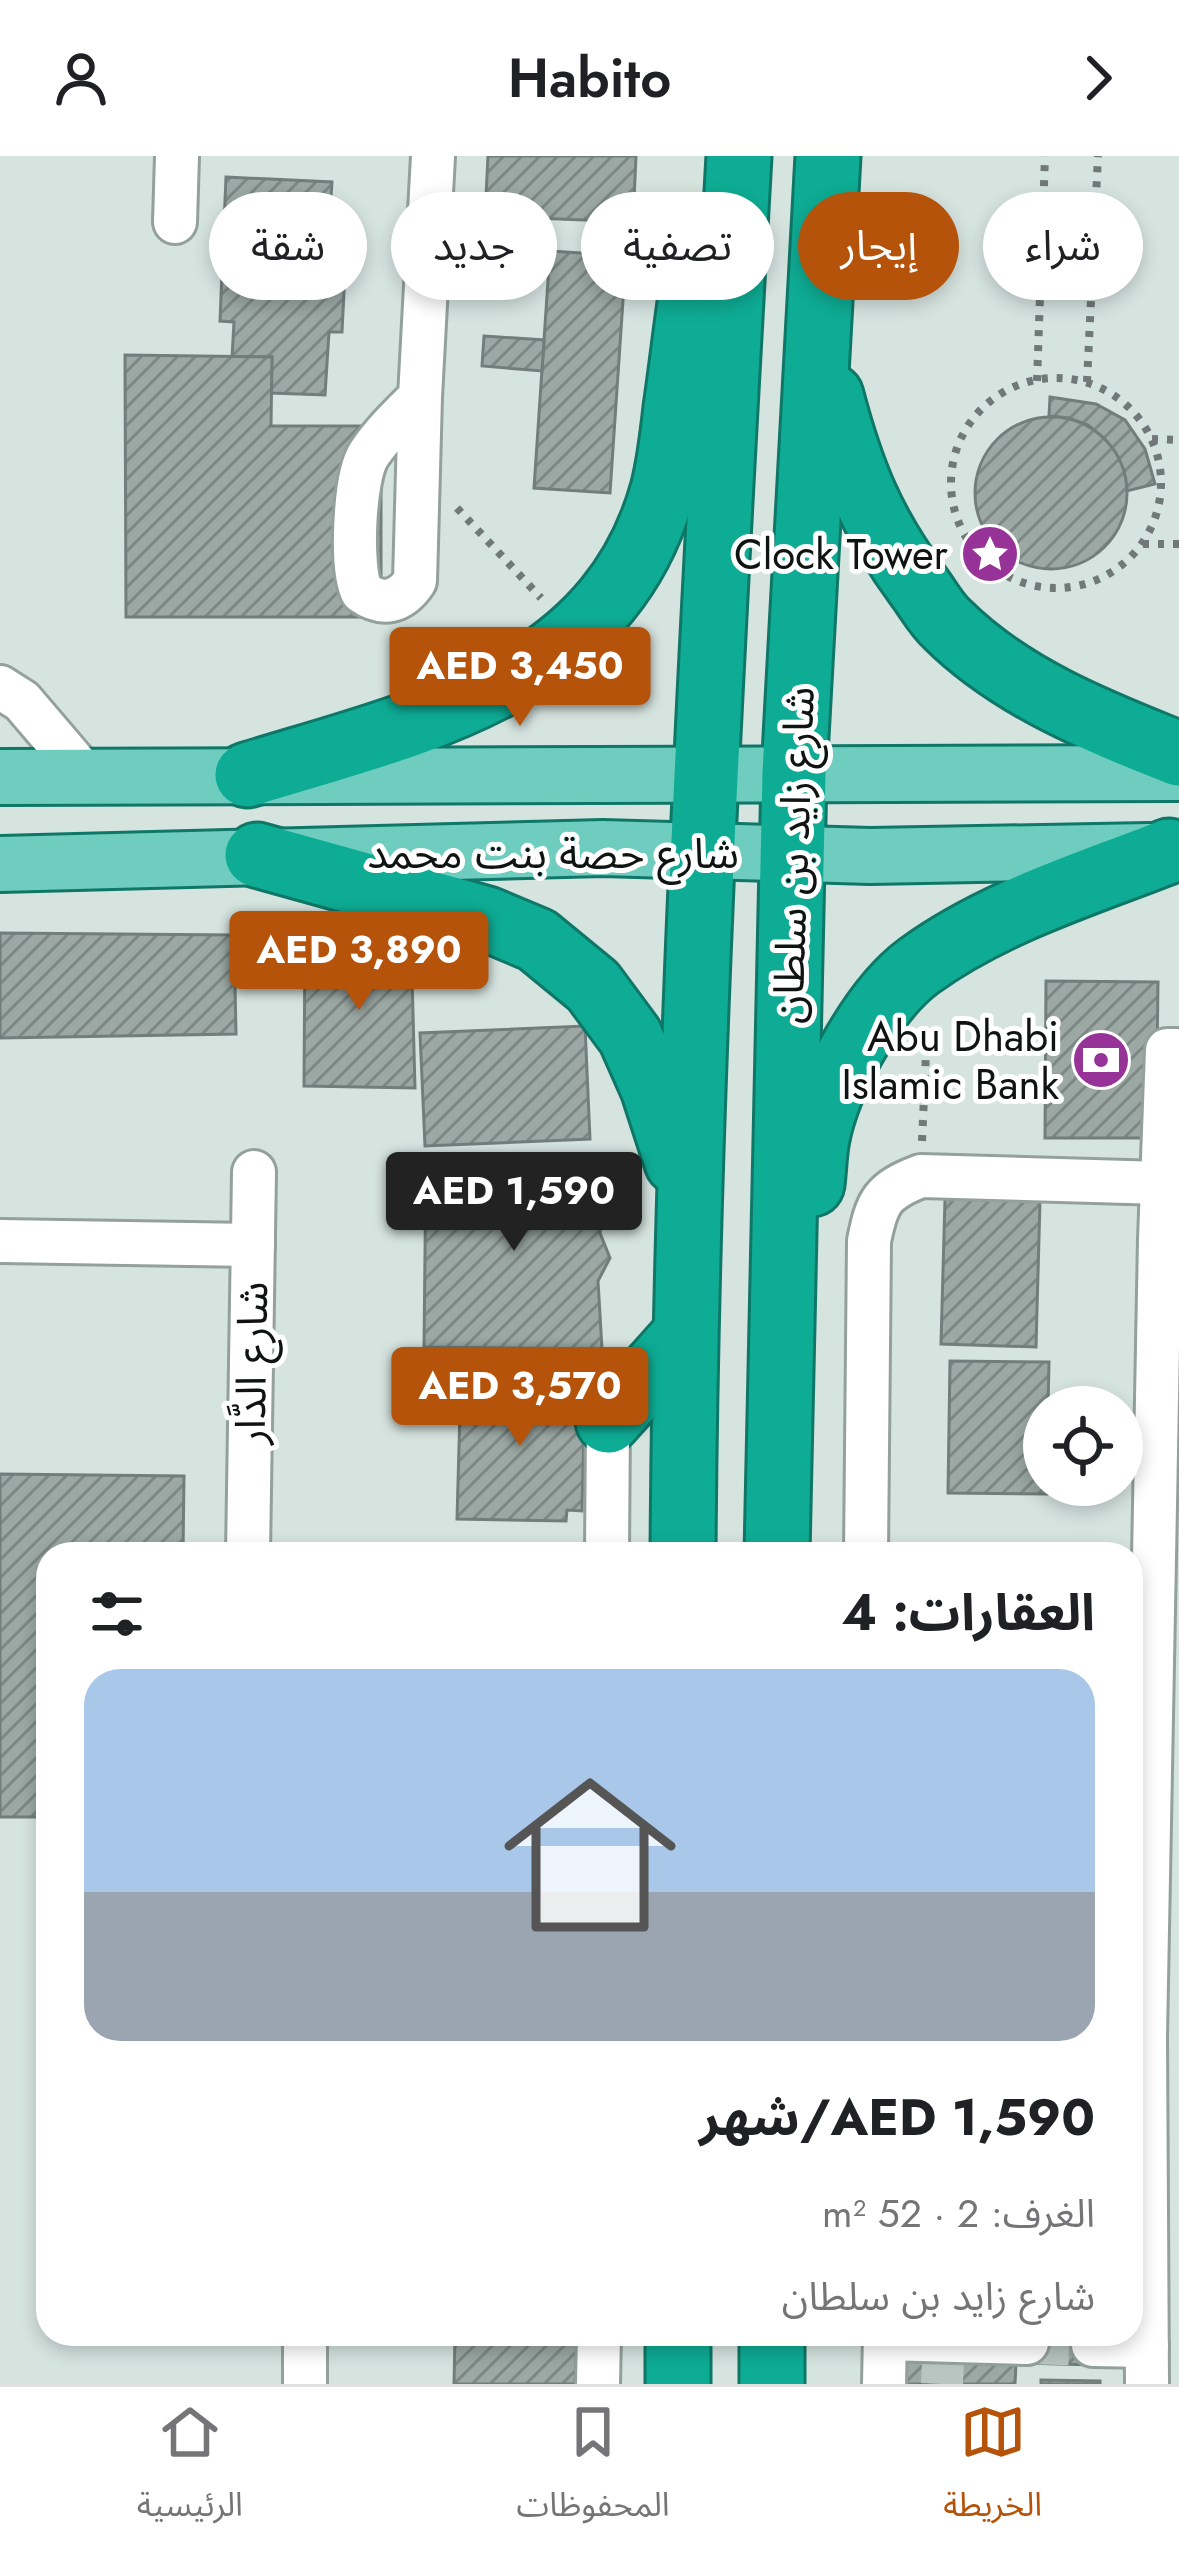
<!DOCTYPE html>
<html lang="ar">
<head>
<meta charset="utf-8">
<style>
	body { margin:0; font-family:Jost,"Noto Sans Arabic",sans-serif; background:#f6f6f6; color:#202124; direction:rtl; height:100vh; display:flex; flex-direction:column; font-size:45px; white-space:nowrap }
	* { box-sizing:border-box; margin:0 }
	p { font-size:39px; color:#757577 }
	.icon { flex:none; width:66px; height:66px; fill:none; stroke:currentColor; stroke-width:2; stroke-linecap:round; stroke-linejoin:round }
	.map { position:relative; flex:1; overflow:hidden; direction:ltr }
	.details { position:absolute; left:36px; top:1386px; width:1107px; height:804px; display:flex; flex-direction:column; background:#fff; border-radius:36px; box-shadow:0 6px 18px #0003; direction:rtl }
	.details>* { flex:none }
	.guide { position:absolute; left:36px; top:36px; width:1107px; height:108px; direction:rtl; display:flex; gap:24px }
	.controls { position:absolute; left:1023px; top:1230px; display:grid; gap:24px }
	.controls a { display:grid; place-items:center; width:120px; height:120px; border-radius:50%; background:#fff; box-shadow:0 6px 18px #0003; font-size:60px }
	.price { position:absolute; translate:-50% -102px; padding:0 27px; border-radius:12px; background:#b45309; color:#fff; font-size:39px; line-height:78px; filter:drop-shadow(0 3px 6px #0008) }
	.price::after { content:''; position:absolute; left:50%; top:72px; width:36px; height:27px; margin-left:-18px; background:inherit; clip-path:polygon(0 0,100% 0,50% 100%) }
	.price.selected { background:#222; color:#fff }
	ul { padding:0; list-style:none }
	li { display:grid; align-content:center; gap:24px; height:636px; padding:0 48px }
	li+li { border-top:3px solid #e0e0e0 }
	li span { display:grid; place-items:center; height:372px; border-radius:36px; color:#555 }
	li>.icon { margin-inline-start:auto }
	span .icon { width:216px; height:216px; fill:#fffc; stroke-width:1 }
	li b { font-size:51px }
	h2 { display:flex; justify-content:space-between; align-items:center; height:144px; padding:0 48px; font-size:51px }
	.tag { padding:0 42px; border-radius:54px; background:#fff; box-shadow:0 6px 18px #0003; font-size:42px; line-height:108px }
	.tag.selected { background:#b45309; color:#fff }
	header { display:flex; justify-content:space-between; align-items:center; height:156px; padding:0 48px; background:#fff; font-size:54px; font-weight:600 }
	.tabs { display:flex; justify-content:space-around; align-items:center; height:168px; border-top:3px solid #e0e0e0; background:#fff; font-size:33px; color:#757577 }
	.tabs a { display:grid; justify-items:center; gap:6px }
	.tabs .selected { color:#b45309 }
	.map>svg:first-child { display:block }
</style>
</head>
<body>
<header><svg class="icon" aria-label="forward" viewBox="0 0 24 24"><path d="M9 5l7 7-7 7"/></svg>Habito<svg class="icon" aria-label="person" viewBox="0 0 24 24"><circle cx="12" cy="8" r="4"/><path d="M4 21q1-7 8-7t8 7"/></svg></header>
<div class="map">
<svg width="1179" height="2228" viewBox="0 0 1179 2228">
	<defs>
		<pattern id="building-hatch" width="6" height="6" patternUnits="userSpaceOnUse" patternTransform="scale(3)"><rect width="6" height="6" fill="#9ba8a4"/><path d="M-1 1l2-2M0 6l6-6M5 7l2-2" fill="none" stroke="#7d8884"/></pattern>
	</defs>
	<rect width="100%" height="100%" fill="#d6e4e0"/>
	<g fill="url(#building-hatch)" stroke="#727e7b" stroke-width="3">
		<path d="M488,0H636L633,66L485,60Z"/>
		<path d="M226,21L332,26L330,56H348L342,176H329L325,239L271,237L272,201H232L234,166L220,165Z"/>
		<path d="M550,95L626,100L610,337L534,332Z"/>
		<path d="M484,180L544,184L542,215L482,210Z"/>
		<path d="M125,199L272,201L271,270H381V461H126Z"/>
		<path d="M1050,241L1096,248L1125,264L1145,293L1155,328L1127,335L1124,315L1116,297L1104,282L1088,269L1069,262L1049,260Z"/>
		<circle cx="1051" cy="337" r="76"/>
		<path d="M0,777L234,779L236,878L0,882Z"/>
		<path d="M305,780L411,783L415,932L304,930Z"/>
		<path d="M1046,825L1158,826L1156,982H1045Z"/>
		<path d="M585,870L590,983L425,990L420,877Z"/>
		<path d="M426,1003L605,1005L600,1077L610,1102L598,1125L602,1193L424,1191Z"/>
		<path d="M945,1043L1040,1045L1036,1191L941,1188Z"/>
		<path d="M950,1205L1049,1206L1048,1251H1044V1329H1047V1338L948,1337Z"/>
		<path d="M461,1220L565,1222L564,1230L585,1231L582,1355L567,1354L566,1365L457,1363Z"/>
		<path d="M0,1318L184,1320L183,1398H48V1661H0Z"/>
		<path d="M1028,2178H1094L1092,2209L1026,2207Z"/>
		<path d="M455,2180L577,2183L575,2228H454Z"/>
		<path d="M899,2205L1016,2207L1015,2228H899Z"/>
		<path d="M1041,2224L1100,2225V2228H1041Z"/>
	</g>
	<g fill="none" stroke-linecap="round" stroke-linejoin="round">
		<g stroke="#b8c5c1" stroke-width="42" stroke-dasharray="42 21" stroke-linecap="butt">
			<path d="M1027,2187L1093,2189"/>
			<path d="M942,2228L943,2206"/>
		</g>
		<g stroke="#93a09c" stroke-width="48">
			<g id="minor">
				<path d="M175,66L177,0"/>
				<path d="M420,241C402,259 383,277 369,298C354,320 350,413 362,436C383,451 401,446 415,425L420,241L433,0"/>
				<path d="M0,531L22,545L86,620"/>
				<path d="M0,1085L253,1089"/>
				<path d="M248,1398L254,1016"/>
				<path d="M607,1398L608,1265"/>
				<path d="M866,1398L869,1085C877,1045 882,1035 921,1020L1162,1027"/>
				<path d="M885,2183L1027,2187"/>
				<path d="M1093,2189L1147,2190"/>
				<path d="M305,2228V2178"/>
				<path d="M598,2228L599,2178"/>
				<path d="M884,2228L885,2178"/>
				<path d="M1147,2228L1145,1880L1160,1083L1167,894H1179"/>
			</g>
		</g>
		<g stroke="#0e7767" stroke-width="60">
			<g id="major">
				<path d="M0,621L1179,617"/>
				<path d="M0,708L603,692L870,700L1149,695"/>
			</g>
		</g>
		<g stroke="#0e7767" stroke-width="69">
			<g id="highway">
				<path d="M831,240C851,316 872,368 919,431C928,443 936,458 947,468C1010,531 1098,566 1179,598"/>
				<path d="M247,619C415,567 609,529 663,334C670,307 673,279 676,252C683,204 688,156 696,107"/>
				<path d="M257,699L487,763L537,784L593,830L630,880L653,932L677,1006"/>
				<path d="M812,1028C814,1013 814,997 817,982C827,928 874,843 919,810C993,756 1085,728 1169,695"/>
				<path d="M608,1265L684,1180"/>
				<path d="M683,1398C686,931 713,466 739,0"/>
				<path d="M777,1398L794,617L828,0"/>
				<path d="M678,2228V2178"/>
				<path d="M772,2228V2178"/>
			</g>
		</g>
		<g stroke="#707977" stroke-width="8" stroke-dasharray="6 9" stroke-linecap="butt">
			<circle cx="1056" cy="327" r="105"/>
			<path d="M1037,225L1045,0"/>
			<path d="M1087,226L1098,0"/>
			<path d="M1152,283L1179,284"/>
			<path d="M457,352L541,442"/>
			<path d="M1143,388H1179"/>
			<path d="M922,985L926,897"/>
		</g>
		<use href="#minor" stroke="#fff" stroke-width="42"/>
		<use href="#major" stroke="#6ecdbf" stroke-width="54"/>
		<use href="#highway" stroke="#0eac94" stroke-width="63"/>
	</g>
	<defs>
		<g id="sight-disc" transform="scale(3)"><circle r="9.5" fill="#963298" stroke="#fff"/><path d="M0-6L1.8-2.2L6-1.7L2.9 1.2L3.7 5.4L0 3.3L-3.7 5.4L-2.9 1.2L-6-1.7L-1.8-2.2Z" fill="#fff"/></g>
		<g id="bank-disc" transform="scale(3)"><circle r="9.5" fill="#963298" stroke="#fff"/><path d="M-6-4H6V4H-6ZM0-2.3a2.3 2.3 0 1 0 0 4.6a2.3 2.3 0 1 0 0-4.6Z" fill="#fff"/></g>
	</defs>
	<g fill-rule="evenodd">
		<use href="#sight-disc" x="990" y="398"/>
		<use href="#bank-disc" x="1101" y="904"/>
	</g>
	<g text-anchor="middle" stroke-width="10" stroke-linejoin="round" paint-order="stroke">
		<g font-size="42" fill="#0f1413" stroke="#fff" text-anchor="end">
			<text x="948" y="413">Clock Tower</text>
			<text x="1059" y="895">Abu Dhabi<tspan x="1059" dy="48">Islamic Bank</tspan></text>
		</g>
		<g font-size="42" fill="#0f1413" stroke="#fff">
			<text x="553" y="712">شارع حصة بنت محمد</text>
			<text transform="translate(793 699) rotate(-88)" y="15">شارع زايد بن سلطان</text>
			<text transform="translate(251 1207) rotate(-89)" y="15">شارع الدَّار</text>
		</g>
	</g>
</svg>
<div class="controls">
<a><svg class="icon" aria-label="locate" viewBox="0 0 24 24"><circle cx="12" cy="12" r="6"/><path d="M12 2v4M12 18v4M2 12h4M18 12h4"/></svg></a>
</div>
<b class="price" style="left:520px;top:573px">AED 3,450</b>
<b class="price" style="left:359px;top:857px">AED 3,890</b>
<b class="price selected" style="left:514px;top:1098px">AED 1,590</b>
<b class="price" style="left:520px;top:1293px">AED 3,570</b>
<div class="guide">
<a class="tag">شراء</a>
<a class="tag selected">إيجار</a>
<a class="tag">تصفية</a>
<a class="tag">جديد</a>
<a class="tag">شقة</a>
</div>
<section class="details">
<h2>العقارات: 4<svg class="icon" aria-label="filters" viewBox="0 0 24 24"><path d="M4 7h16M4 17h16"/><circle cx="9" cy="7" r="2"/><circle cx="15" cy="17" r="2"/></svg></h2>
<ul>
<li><span style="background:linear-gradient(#a9c7e8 60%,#9aa5b1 0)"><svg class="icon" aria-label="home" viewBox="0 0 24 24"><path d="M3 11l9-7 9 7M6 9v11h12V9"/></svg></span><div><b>AED 1,590/شهر</b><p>الغرف: 2 · 52 m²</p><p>شارع زايد بن سلطان</p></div></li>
</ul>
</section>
</div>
<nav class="tabs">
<a class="selected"><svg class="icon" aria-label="map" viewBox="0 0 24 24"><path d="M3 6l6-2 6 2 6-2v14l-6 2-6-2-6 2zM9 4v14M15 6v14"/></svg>الخريطة</a>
<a><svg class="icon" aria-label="saved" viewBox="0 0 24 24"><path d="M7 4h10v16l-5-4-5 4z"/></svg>المحفوظات</a>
<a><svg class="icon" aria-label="home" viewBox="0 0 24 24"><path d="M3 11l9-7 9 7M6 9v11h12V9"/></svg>الرئيسية</a>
</nav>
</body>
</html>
